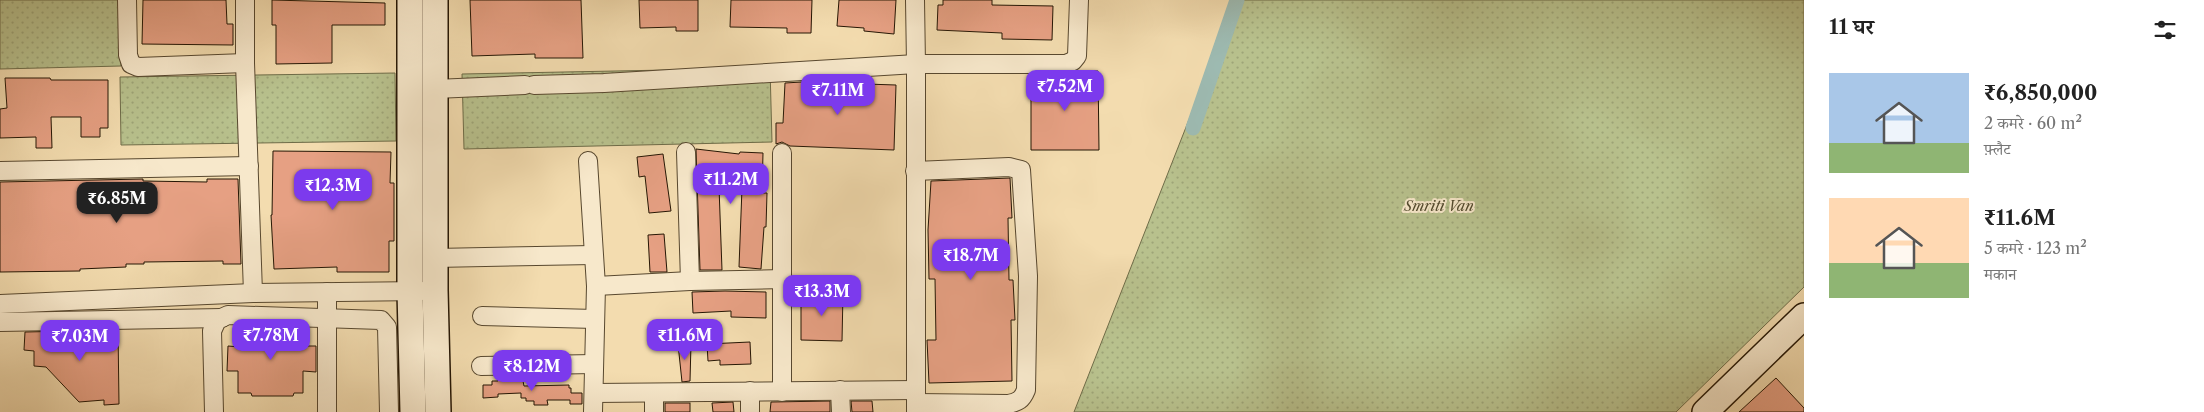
<!DOCTYPE html>
<html lang="hi">
<head>
<meta charset="utf-8">
<style>
	body { margin:0; font-family:"Libre Caslon Text","Noto Serif Devanagari",serif; background:#f6f6f6; color:#222; height:100vh; display:flex; flex-direction:column; font-size:19px; white-space:nowrap }
	* { box-sizing:border-box; margin:0 }
	p { font-size:16px; color:#767676 }
	.icon { flex:none; width:28px; height:28px; fill:none; stroke:currentColor; stroke-width:2; stroke-linecap:round; stroke-linejoin:round }
	.map { position:relative; flex:1; overflow:hidden }
	.panel { display:flex; flex-direction:column; background:#fff; width:400px }
	.panel>* { flex:none }
	.price { position:absolute; translate:-50% -42px; padding:0 11px; border-radius:10px; background:#7c3aed; color:#fff; font-size:16px; line-height:32px; filter:drop-shadow(0 1px 2px #0008) }
	.price::after { content:''; position:absolute; left:50%; top:30px; width:15px; height:11px; margin-left:-8px; background:inherit; clip-path:polygon(0 0,100% 0,50% 100%) }
	.price.current { background:#222; color:#fff }
	ul { padding:0; list-style:none }
	li { display:flex; align-items:center; gap:15px; height:125px; padding:0 25px }
	li span { display:grid; place-items:center; flex:none; width:140px; height:100px; border-radius:0px; color:#555 }
	li>.icon { margin-inline-start:auto }
	span .icon { width:60px; height:60px; fill:#fffc; stroke-width:1 }
	li b { font-size:21px }
	h2 { display:flex; justify-content:space-between; align-items:center; height:60px; padding:0 25px; font-size:21px }
	main { display:flex; flex:1; min-height:0 }
	.map>svg:first-child { display:block }
</style>
</head>
<body>
<main>
<div class="map">
<svg width="1804" height="412" viewBox="0 0 1804 412">
	<defs>
		<pattern id="park-dots" width="8" height="8" patternUnits="userSpaceOnUse" patternTransform="scale(1.25)"><rect width="8" height="8" fill="#b8c18d"/><path d="M2 2h.1M6 6h.1" fill="none" stroke="#9ea578" stroke-width="1.8" stroke-linecap="round"/></pattern>
	</defs>
	<rect width="100%" height="100%" fill="#f3dcaf"/>
	<filter id="stains"><feTurbulence type="fractalNoise" baseFrequency=".004" numOctaves="4"/><feColorMatrix values="0 0 0 0 .2 0 0 0 0 .09 0 0 0 0 .02 0 0 0 .5 -.17"/></filter>
	<radialGradient id="worn" r=".72"><stop offset=".6" stop-color="#630" stop-opacity="0"/><stop offset="1" stop-color="#630" stop-opacity=".3"/></radialGradient>
	<g fill="url(#park-dots)" stroke="#6e6c48">
		<path d="M0,0H120L121,66L0,69Z"/>
		<path d="M1236,0H1804V287L1676,412H1074Z"/>
		<path d="M770,68L772,142L464,149L462,74Z"/>
		<path d="M395,73L396,141L121,145L120,77Z"/>
	</g>
	<g fill="none" stroke-linecap="round" stroke-linejoin="round">
		<path stroke="#9dbab1" stroke-width="15" d="M1193,128L1237,0"/>
	</g>
	<g fill="#e6a083" stroke="#251604">
		<path d="M143,0H226L227,24H233V45L142,44Z"/>
		<path d="M272,0L385,3V25H332V63L276,64V25H272Z"/>
		<path d="M470,0H581L583,58H535V54L472,56Z"/>
		<path d="M639,0H698V31H676V27L640,28Z"/>
		<path d="M731,0H812L811,33H787V28L730,27Z"/>
		<path d="M839,0H896L894,34L864,31V28L837,26Z"/>
		<path d="M943,0H992V5L1053,6L1052,40L1002,39V33L937,30L938,5H943Z"/>
		<path d="M1077,71H1098L1099,150H1031V75H1066Z"/>
		<path d="M5,78H50L51,80H108V128H100V137H81V117H51L52,148H36V137L0,138V109L7,108Z"/>
		<path d="M835,80V83L896,85L894,150L790,146L782,142L776,144V123H783L785,83Z"/>
		<path d="M696,149L739,154L740,152L763,153L762,193H767L766,227H764L761,269L739,267L742,188L719,187L722,270H700Z"/>
		<path d="M273,151L391,152L390,183H394V241H389V272H337V267L274,269L271,215H272Z"/>
		<path d="M663,154L671,211L649,213L645,176L639,177L637,157Z"/>
		<path d="M1010,178L1012,218H1008L1009,280H1013L1015,320H1011L1012,381L929,383L927,340H936L935,279H929L928,230L931,181Z"/>
		<path d="M143,179V181L207,182V179H238L241,264H223V261L144,262V264H126V267L80,269V271L0,272V182Z"/>
		<path d="M664,234L667,272H650L648,235Z"/>
		<path d="M725,291L766,292V318L731,317V311L693,313L692,292Z"/>
		<path d="M801,293H843L842,341L801,340Z"/>
		<path d="M240,326L299,328L298,346H316V372L303,371V393H294L293,396H252L251,393H238V371H227L228,346L240,347Z"/>
		<path d="M118,330L119,404L104,405V400L79,402L46,367L34,366V351L24,350L25,332Z"/>
		<path d="M750,342L751,364L720,365V360L708,361L707,344Z"/>
		<path d="M691,343L690,381L682,382L678,344Z"/>
		<path d="M498,378H520V381H523L524,386L569,385V388H571V393H582V404H570V400H547L548,405H534V401H526V398H521V393L498,394V397L483,398V385H492V381H498Z"/>
		<path d="M1776,378L1804,408V412H1739Z"/>
		<path d="M830,401V412H770L771,402Z"/>
		<path d="M851,401H872L873,412H852Z"/>
		<path d="M733,402L734,412H713L712,403Z"/>
		<rect x="665" y="403" width="25" height="9"/>
	</g>
	<g fill="none" stroke-linecap="round" stroke-linejoin="round">
		<g stroke="#58482f" stroke-width="20">
			<g id="street">
				<path d="M127,0L128,55L131,64L138,67L245,63"/>
				<path d="M245,0V63L253,293"/>
				<path d="M915,0L916,64V412"/>
				<path d="M534,85L604,83L916,64H1066L1073,61L1077,56L1079,0"/>
				<path d="M435,89L525,85"/>
				<path d="M686,152L690,281"/>
				<path d="M588,161L596,286L593,412"/>
				<path d="M0,171L249,166"/>
				<path d="M915,171L1009,167L1021,170L1028,276L1026,390C1022,400 1018,402 1008,404L916,403"/>
				<path d="M435,258L593,255"/>
				<path d="M596,286L690,281L783,279"/>
				<path d="M0,304L253,293L422,291"/>
				<path d="M482,316L595,319"/>
				<path d="M0,322L222,318"/>
				<path d="M481,366L594,364"/>
				<path d="M840,390L841,412"/>
				<path d="M750,391V412"/>
				<path d="M782,392V153"/>
				<path d="M594,393L915,390"/>
				<path d="M214,412L212,331L217,320L228,315L381,320L387,327L389,412"/>
				<path d="M327,412V292"/>
				<path d="M654,412V393"/>
			</g>
		</g>
		<g stroke="#251604" stroke-width="28">
			<g id="secondary">
				<path d="M410,0V291L413,412"/>
				<path d="M435,0V290L438,412"/>
				<path d="M1705,412L1804,316"/>
			</g>
		</g>
		<use href="#street" stroke="#f7e8cb" stroke-width="18"/>
		<use href="#secondary" stroke="#f7e8cb" stroke-width="25"/>
	</g>
	<g text-anchor="middle" stroke-width="4" stroke-linejoin="round" paint-order="stroke">
		<g font-size="14" font-style="italic" fill="#51492d" stroke="#f7e8cb">
			<text x="1439" y="211">Smriti Van</text>
		</g>
	</g>
	<rect width="100%" height="100%" filter="url(#stains)"/>
	<rect width="100%" height="100%" fill="url(#worn)"/>
</svg>
<b class="price" style="left:1065px;top:112px">₹7.52M</b>
<b class="price" style="left:838px;top:116px">₹7.11M</b>
<b class="price" style="left:731px;top:205px">₹11.2M</b>
<b class="price" style="left:333px;top:211px">₹12.3M</b>
<b class="price current" style="left:117px;top:224px">₹6.85M</b>
<b class="price" style="left:971px;top:281px">₹18.7M</b>
<b class="price" style="left:822px;top:317px">₹13.3M</b>
<b class="price" style="left:271px;top:361px">₹7.78M</b>
<b class="price" style="left:685px;top:361px">₹11.6M</b>
<b class="price" style="left:80px;top:362px">₹7.03M</b>
<b class="price" style="left:532px;top:392px">₹8.12M</b>
</div>
<section class="panel">
<h2>11 घर<svg class="icon" aria-label="filters" viewBox="0 0 24 24"><path d="M4 7h16M4 17h16"/><circle cx="9" cy="7" r="2"/><circle cx="15" cy="17" r="2"/></svg></h2>
<ul>
<li><span style="background:linear-gradient(#a9c7e8 70%,#8fb573 0)"><svg class="icon" aria-label="home" viewBox="0 0 24 24"><path d="M3 11l9-7 9 7M6 9v11h12V9"/></svg></span><div><b>₹6,850,000</b><p>2 कमरे · 60 m²</p><p>फ़्लैट</p></div></li>
<li><span style="background:linear-gradient(#ffd9b3 65%,#8fb573 0)"><svg class="icon" aria-label="home" viewBox="0 0 24 24"><path d="M3 11l9-7 9 7M6 9v11h12V9"/></svg></span><div><b>₹11.6M</b><p>5 कमरे · 123 m²</p><p>मकान</p></div></li>
</ul>
</section>
</main>
</body>
</html>
